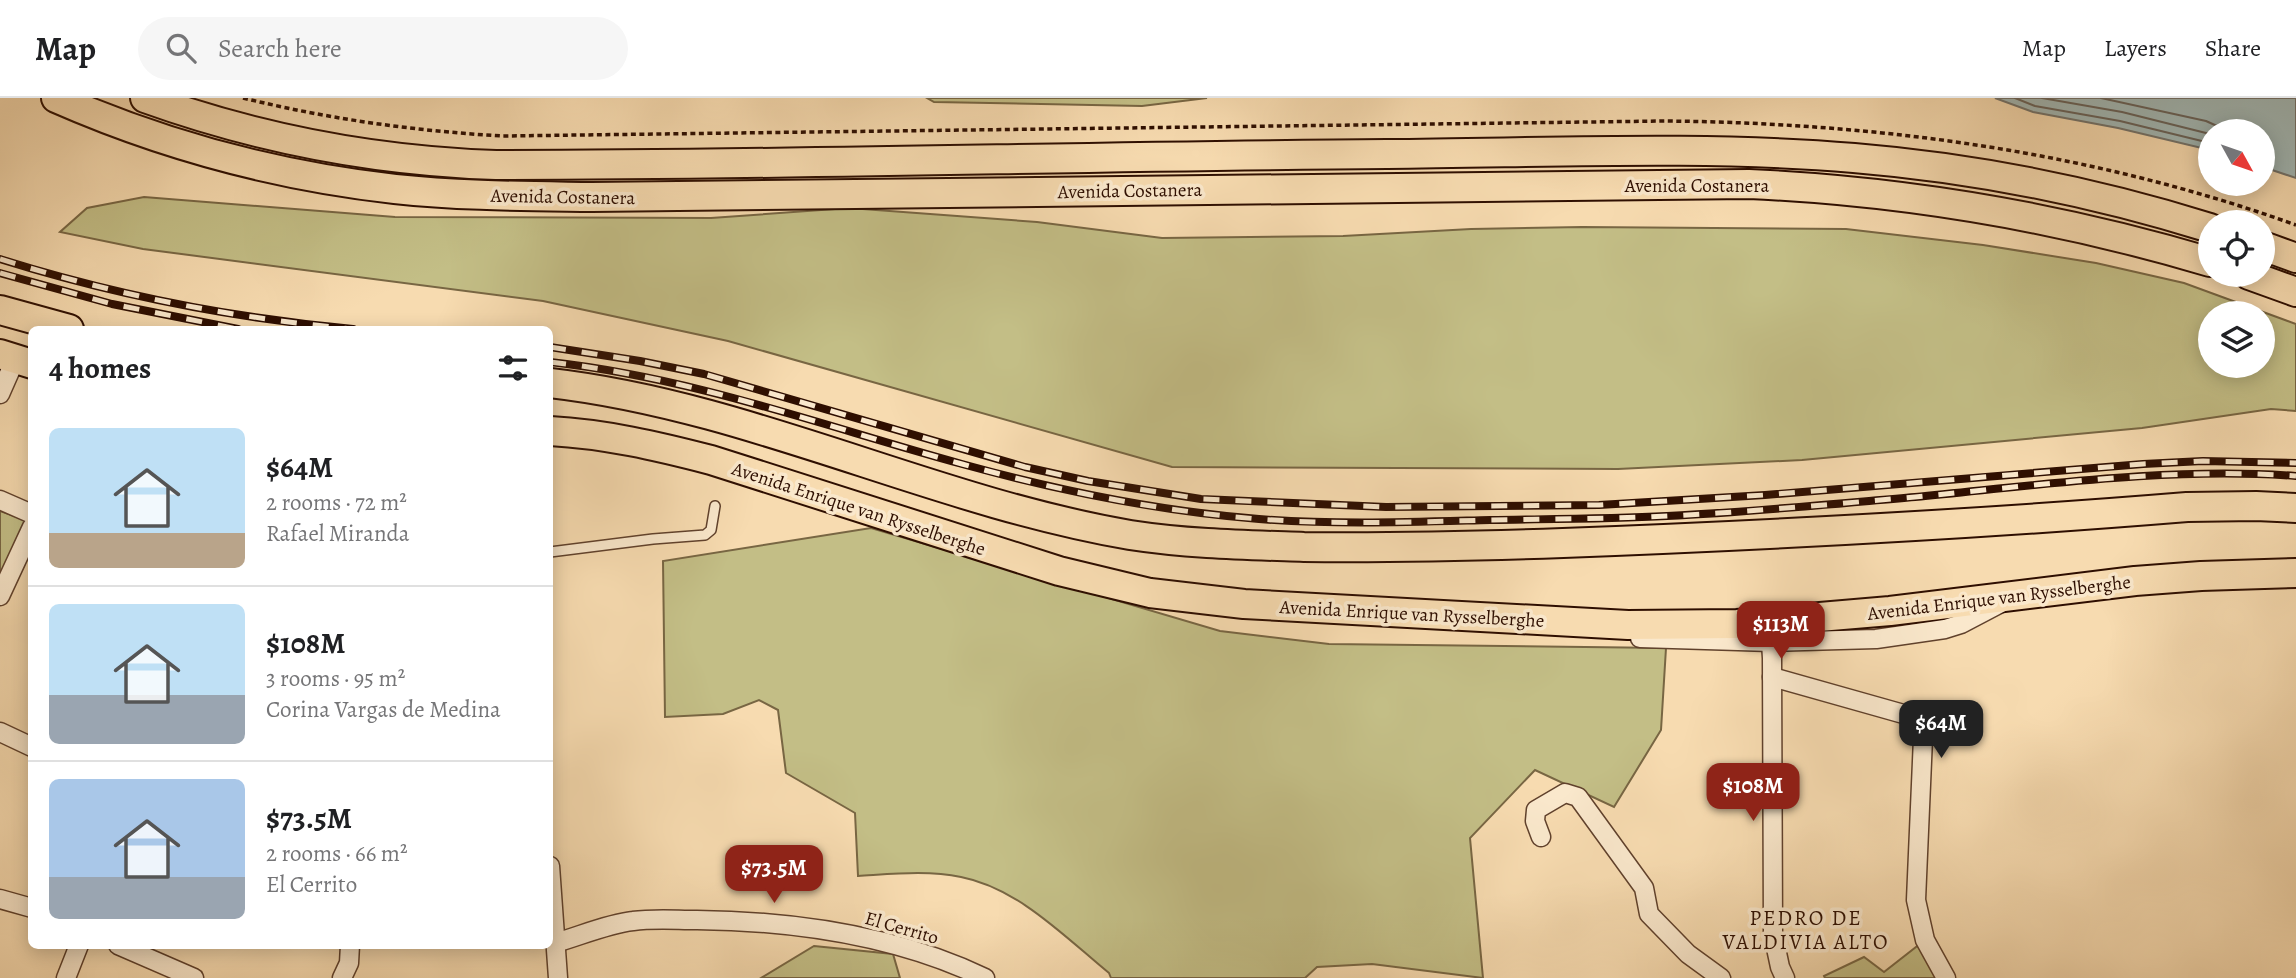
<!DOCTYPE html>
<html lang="en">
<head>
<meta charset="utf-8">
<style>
	body { margin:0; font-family:Alegreya,serif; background:#f6f6f6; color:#202124; height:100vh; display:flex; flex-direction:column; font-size:26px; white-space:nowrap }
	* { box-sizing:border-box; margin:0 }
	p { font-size:23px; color:#757577 }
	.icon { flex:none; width:38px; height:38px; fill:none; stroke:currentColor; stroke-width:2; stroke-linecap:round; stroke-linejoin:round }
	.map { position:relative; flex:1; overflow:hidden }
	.panel { position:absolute; left:28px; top:228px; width:525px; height:623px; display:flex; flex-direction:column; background:#fff; border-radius:10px; box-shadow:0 4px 18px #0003 }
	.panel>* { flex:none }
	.needle { width:46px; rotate:130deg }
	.buttons { position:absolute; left:2198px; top:21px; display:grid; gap:14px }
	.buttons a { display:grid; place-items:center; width:77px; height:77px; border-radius:50%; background:#fff; box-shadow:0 4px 18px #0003; font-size:35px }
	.price { position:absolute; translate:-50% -60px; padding:0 16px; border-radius:14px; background:#8f2418; color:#fff; font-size:23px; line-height:46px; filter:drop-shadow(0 2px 4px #0008) }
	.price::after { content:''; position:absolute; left:50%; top:42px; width:21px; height:16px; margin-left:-10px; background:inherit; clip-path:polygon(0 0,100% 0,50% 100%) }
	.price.current { background:#222; color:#fff }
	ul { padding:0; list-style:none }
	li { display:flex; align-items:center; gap:21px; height:175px; padding:0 21px }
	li+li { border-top:2px solid #e0e0e0 }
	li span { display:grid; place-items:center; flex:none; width:196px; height:140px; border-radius:10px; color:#555 }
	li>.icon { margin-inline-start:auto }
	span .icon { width:84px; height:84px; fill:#fffc; stroke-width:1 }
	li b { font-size:30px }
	h2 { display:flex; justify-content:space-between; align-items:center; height:84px; padding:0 21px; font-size:30px }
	header { display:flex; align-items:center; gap:42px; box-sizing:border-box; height:98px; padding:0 35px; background:#fff; border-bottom:2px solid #e0e0e0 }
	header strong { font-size:33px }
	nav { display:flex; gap:38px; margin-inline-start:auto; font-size:24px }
	.search { width:490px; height:63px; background:#f6f6f6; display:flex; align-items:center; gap:18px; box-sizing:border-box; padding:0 24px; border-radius:38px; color:#757577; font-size:26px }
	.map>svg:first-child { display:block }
</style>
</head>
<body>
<header>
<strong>Map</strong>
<div class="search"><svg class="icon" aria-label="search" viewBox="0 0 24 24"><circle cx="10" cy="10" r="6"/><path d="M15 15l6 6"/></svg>Search here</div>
<nav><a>Map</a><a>Layers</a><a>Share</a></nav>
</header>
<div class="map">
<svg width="2296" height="880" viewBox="0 0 2296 880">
	<rect width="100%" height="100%" fill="#f7dbb0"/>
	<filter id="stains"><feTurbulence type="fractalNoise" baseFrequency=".00286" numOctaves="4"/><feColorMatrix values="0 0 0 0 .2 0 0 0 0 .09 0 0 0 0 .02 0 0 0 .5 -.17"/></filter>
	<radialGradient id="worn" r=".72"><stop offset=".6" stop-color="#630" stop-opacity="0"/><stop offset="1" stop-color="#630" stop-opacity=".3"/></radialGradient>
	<g fill="#c3be86" stroke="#786643" stroke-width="2" fill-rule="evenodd">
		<path d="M927,0H1207L1142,8L934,4Z"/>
		<path d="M144,99L395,119L711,120L849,110L1037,124L1162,140L1343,138L1471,131L1582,129L1846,131L1983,147L2096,165L2184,185L2296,226V313L2271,311L2142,330L1802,362L1618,371L1172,369L728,243L543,203L143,151L60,134L87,110ZM2263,215V268H2210V215Z"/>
		<path d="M0,413L26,422L0,479Z"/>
		<path d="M871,430L1220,533L1329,546L1666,550L1661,632L1614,709L1535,672L1470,740L1483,880L1372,866L1317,869L1305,880H1111L1109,875C1065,839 1018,790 961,779C928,772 892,776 858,778L855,715L786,675L778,612L759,602L723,616L665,619L663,463Z"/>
		<path d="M1925,842L1952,880H1825L1824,878L1864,859L1884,874Z"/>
		<path d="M814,848L893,856L900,880H761Z"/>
	</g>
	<path fill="#a1b8b6" stroke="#73746d" stroke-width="2" d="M1995,0H2296V80L2263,69V33H2210V52L2118,30L2033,14Z"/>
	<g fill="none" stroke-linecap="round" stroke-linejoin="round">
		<g stroke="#68635b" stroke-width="2">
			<path d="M2015,0L2035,8L2120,23L2210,45"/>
			<path d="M2042,0L2122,14L2210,36"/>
			<path d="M2101,0L2206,23L2228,33"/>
		</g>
		<g stroke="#60412c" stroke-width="12">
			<path id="service" d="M550,454L653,441L705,437L711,432L715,408"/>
		</g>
		<g stroke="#60412c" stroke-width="21">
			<g id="minor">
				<path d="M0,296L15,262"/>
				<path d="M0,402L32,416"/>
				<path d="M0,498L32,429"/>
				<path d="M1640,540L1771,544L1876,541L1945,531L1961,526L2001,505"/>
				<path d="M1771,544L1772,560L1773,836L1780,869L1785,880"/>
				<path d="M1772,579L1907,617C1917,623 1920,628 1923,640L1916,802L1925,842L1946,880"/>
				<path d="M0,634L32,649"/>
				<path d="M1541,739L1535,723L1536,712L1565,695L1578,699L1644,790L1649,816L1688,856L1721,880"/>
				<path d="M550,768L558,880"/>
				<path d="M0,801L32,810"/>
				<path d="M555,845C580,838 607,826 633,823C654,820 676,822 697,822C796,823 895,837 985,880"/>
				<path d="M118,847L194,880"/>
				<path d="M66,880L79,847"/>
				<path d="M342,880L349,865L350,847"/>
			</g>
		</g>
		<g stroke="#2e0e00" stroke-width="32">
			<g id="primary">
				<path d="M56,0C163,47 279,78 395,91C460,98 526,98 592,99L1749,86C1906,93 2059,119 2210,164"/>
				<path d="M145,0C259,41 376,63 496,67C793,67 1090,58 1387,56C1543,55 1700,47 1854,60C1975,70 2095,94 2210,130"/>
				<path d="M2263,148L2296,160"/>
				<path d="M2249,177L2296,194"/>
				<path d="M0,212L69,231"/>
				<path d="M0,256L32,266"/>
				<path d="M550,285C750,308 932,403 1130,437C1188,446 1246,447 1304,449C1391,450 1477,448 1563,445C1771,437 1980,426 2187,409L2256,408L2296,410"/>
				<path d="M550,333C605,336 657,348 711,362L1059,473L1150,495L1244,506L1628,527L1737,526L1890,513L2135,483L2201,478L2296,475"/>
			</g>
		</g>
		<path stroke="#2e0e00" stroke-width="3.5" stroke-dasharray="5 3.5" stroke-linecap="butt" d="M243,0C329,21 414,33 503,38L1665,23C1881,25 2093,54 2296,127"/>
		<use href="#service" stroke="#fae8cc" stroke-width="9"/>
		<use href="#minor" stroke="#fae8cc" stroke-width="18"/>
		<use href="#primary" stroke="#f7dbb0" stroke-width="28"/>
		<g stroke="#2e0e00" stroke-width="8">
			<g id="rail">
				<path d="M0,161C115,197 233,220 353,231"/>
				<path d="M0,175L112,206L238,231"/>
				<path d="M550,249L640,263L704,276L1025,369L1088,383L1201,401L1386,409L1599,407L1765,397L2143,366L2203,363L2296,365"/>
				<path d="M550,264C695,280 823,328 962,366C1060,393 1158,413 1259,421C1336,427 1413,424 1490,422C1549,421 1608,421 1667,418C1750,414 1833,406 1915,399C2041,387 2169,369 2296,378"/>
			</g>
		</g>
		<use href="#rail" stroke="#fae8cc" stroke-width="5" stroke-dasharray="16" stroke-linecap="butt"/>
	</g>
	<g text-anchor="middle" stroke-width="7" stroke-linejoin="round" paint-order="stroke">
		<g font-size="19" fill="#2e0e00" stroke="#fae8cc">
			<text x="1697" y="94">Avenida Costanera</text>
			<text transform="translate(1130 92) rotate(-1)" y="7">Avenida Costanera</text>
			<text transform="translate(563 98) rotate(1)" y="7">Avenida Costanera</text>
			<text transform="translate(859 410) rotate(18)" y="7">Avenida Enrique van Rysselberghe</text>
			<text transform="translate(1999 499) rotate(-7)" y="7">Avenida Enrique van Rysselberghe</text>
			<text transform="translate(1412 515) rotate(3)" y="7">Avenida Enrique van Rysselberghe</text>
			<text transform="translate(902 829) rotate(16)" y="7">El Cerrito</text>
		</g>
		<g font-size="21" letter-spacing="2" fill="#2e0e00" stroke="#fae8cc">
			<text x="1806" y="827">PEDRO DE<tspan x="1806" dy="24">VALDIVIA ALTO</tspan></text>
		</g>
	</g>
	<rect width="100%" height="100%" filter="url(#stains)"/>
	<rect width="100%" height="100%" fill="url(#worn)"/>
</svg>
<div class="buttons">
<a><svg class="needle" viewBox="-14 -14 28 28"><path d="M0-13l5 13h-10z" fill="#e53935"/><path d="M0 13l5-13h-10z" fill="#757577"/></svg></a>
<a><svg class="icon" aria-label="locate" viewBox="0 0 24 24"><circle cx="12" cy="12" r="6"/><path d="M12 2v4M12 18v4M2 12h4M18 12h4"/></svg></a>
<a><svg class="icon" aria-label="layers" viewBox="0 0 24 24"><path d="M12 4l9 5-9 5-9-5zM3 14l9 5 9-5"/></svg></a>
</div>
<b class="price" style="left:1781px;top:563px">$113M</b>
<b class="price current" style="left:1941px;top:662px">$64M</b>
<b class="price" style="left:1753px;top:725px">$108M</b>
<b class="price" style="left:774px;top:807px">$73.5M</b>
<section class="panel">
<h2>4 homes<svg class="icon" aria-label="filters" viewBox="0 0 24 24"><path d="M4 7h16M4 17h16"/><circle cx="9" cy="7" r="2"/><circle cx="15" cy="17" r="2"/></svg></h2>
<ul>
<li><span style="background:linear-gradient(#bfe0f5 75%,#b9a48a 0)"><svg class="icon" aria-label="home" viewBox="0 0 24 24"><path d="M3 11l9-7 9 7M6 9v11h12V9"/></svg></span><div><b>$64M</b><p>2 rooms · 72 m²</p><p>Rafael Miranda</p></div></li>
<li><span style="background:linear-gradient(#bfe0f5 65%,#9aa5b1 0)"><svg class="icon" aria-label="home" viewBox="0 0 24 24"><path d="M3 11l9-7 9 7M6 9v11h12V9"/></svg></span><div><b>$108M</b><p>3 rooms · 95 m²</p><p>Corina Vargas de Medina</p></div></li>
<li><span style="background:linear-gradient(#a9c7e8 70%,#9aa5b1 0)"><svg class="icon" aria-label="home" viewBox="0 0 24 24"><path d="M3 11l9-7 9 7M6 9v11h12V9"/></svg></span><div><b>$73.5M</b><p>2 rooms · 66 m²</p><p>El Cerrito</p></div></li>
</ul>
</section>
</div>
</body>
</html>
